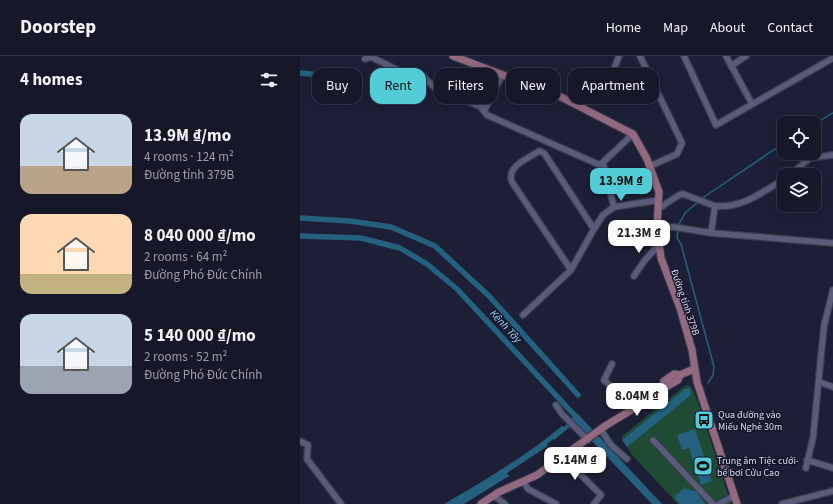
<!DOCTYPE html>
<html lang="en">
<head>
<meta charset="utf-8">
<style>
	body { margin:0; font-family:"Source Sans 3",sans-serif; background:#232435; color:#f1f3f6; height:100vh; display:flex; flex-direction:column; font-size:15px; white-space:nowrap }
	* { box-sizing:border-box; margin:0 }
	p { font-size:13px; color:#9e9fa8 }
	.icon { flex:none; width:22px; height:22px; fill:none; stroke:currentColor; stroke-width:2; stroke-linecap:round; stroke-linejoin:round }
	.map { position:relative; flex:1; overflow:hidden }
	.sheet { display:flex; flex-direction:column; background:#161729; width:300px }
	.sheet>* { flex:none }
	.top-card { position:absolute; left:12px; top:12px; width:380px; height:36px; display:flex; gap:8px }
	.buttons { position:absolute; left:477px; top:60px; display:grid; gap:8px }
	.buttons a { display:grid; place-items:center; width:44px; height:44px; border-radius:8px; background:#161729; box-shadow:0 2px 10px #0003,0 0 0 1px #353646; font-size:20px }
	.price { position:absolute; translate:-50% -34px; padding:0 9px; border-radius:8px; background:#fff; color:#222; font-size:13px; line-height:26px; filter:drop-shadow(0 1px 2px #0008) }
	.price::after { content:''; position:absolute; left:50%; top:24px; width:12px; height:9px; margin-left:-6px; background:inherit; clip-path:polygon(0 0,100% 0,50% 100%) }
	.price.current { background:#52ccd6; color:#111 }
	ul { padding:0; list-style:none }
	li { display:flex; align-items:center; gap:12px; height:100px; padding:0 20px }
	li span { display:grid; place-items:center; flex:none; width:112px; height:80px; border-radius:12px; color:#555 }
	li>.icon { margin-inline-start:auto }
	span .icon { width:48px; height:48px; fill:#fffc; stroke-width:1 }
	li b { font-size:17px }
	h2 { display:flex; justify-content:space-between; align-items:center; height:48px; padding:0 20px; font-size:17px }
	.tag { padding:0 14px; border-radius:12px; background:#161729; box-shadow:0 2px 10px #0003,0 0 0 1px #353646; font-size:14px; line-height:36px }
	.tag.current { background:#52ccd6; color:#111 }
	header { display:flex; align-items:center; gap:24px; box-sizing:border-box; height:56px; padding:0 20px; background:#161729; border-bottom:1px solid #353646 }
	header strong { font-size:19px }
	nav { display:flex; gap:22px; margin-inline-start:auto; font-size:14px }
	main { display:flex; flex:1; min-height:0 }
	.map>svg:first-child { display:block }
</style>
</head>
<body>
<header>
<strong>Doorstep</strong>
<nav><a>Home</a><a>Map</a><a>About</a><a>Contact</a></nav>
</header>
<main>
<section class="sheet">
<h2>4 homes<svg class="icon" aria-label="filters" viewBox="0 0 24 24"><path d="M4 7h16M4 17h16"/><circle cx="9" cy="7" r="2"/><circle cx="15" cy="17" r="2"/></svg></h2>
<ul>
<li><span style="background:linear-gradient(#c9d6e8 65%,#b9a48a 0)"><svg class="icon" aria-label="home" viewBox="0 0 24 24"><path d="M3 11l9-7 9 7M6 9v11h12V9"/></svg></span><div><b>13.9M ₫/mo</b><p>4 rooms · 124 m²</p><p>Đường tỉnh 379B</p></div></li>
<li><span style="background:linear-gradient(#ffd9b3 75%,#c2b280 0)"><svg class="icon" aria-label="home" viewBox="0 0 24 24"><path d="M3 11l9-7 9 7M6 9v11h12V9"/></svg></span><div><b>8 040 000 ₫/mo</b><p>2 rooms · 64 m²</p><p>Đường Phó Đức Chính</p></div></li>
<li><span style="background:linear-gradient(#c9d6e8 65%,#9aa5b1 0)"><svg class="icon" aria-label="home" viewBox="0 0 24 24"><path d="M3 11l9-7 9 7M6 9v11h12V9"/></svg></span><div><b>5 140 000 ₫/mo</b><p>2 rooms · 52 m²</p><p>Đường Phó Đức Chính</p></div></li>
</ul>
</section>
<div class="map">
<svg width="533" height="448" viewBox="0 0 533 448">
	<rect width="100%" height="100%" fill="#1d1f37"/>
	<path fill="#1f4a33" d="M386,329L391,330L398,346L431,448H378L333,400L321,381Z"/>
	<g fill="#23617f">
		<path d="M390,332L391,339L327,391L322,384L385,333Z"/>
		<path d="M277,357L362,448H352L271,363Z"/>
		<path d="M267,368L270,371L254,384L253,383L247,388L248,390L207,417L209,420L164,448H144C185,424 226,400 262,370L264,371Z"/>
		<path d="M395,373L412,425L401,429L389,392L382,394L377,379Z"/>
		<path d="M384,432L397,436L405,448H380L374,441Z"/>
	</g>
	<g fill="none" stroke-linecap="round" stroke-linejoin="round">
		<g stroke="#23617f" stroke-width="1.5">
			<path d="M514,68L533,57"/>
			<path d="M401,143L484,87"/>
			<path d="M378,170L385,157L398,146"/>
			<path d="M378,174L377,182L381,188L414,311L413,319L408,327"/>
		</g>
		<g stroke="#23617f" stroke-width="5.5">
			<path d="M0,17L31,20L40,23"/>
			<path d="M0,162L50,165L91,171L135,190L189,240L278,339"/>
			<path d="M0,180L61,182L100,192L127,208L157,233L279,364"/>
		</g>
		<g stroke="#3b3c50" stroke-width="8">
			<g id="minor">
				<path d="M340,0L382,87L377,98L350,110"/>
				<path d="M384,0L416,69L533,2"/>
				<path d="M426,0L452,48"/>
				<path d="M65,3L71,1L106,18L123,20L134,31L181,51L187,59L300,109L333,78"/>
				<path d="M431,10L446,0"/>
				<path d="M282,51L296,15L308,19L312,18L319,0"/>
				<path d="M184,55L202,19"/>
				<path d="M490,119L510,102L533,99"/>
				<path d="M314,151L359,144"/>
				<path d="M358,153L379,139L383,138L415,150"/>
				<path d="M357,172L374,171L411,177L533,187"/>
				<path d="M294,173L303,159L314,151L303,107"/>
				<path d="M411,177L415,150C441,153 463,136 484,123"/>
				<path d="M334,220L345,204L359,189"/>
				<path d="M223,259L271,214L294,173L246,100L244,97L239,95C228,103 206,110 212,126L271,214"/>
				<path d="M312,308L304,324L334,352"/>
				<path d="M519,326L533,331"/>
				<path d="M256,349L262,358L288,384"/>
				<path d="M303,377L311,389L327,403"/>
				<path d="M353,384L413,448"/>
				<path d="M0,385L8,389L7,403L41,448"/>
				<path d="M263,401L301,439L294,448"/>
				<path d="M507,404L533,412"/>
				<path d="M506,412L513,382L524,270L533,234"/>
				<path d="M223,425L228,433L256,448"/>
				<path d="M194,440L205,448"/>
				<path d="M419,448L434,440"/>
				<path d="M482,448L533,435"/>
			</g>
		</g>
		<g stroke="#3b3c50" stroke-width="9">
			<g id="major">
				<path d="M153,0L261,41L333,78L347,103L359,136L357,172L361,202L380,252L392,294L397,326L437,448"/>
				<path d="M362,331L364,325L374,318L380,319"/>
				<path d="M181,448L199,436L237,419L305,370L338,350L362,331L368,330L378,324L380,319L394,313"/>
			</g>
		</g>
		<use href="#minor" stroke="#595c78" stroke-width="5.5"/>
		<use href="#major" stroke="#92697e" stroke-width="7"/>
	</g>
	<defs>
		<g id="bus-square" transform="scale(1)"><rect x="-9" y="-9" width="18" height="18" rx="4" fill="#52ccd6" stroke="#14152c"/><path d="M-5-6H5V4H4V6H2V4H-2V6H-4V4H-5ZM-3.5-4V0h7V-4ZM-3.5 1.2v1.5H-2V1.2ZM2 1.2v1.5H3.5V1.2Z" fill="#111"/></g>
		<g id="stadium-square" transform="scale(1)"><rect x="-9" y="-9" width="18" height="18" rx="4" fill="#52ccd6" stroke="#14152c"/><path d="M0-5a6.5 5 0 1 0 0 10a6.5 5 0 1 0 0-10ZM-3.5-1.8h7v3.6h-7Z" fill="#111"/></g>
	</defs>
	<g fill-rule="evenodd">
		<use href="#bus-square" x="404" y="364"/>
		<use href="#stadium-square" x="403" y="410"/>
	</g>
	<g text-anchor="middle" stroke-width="3" stroke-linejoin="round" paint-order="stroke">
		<g font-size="10" fill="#dddff0" stroke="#14152c">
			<text transform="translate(386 246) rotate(71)" y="4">Đường tỉnh 379B</text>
		</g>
		<g font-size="10" fill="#dddff0" stroke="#14152c" text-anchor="start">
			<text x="418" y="362">Qua đường vào<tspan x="418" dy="12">Miếu Nghè 30m</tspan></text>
			<text x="417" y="408">Trung âm Tiệc cưới-<tspan x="417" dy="12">bể bơi Cửu Cao</tspan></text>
		</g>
		<g font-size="11" font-style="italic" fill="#94d9ff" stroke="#14152c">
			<text transform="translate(206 270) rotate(47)" y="4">Kênh Tây</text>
		</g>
	</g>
</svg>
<div class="buttons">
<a><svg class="icon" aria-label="locate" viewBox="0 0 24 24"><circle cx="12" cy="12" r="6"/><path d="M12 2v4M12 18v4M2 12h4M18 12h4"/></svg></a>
<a><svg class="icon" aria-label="layers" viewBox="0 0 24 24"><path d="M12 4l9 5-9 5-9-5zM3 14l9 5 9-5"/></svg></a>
</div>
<b class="price current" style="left:321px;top:146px">13.9M ₫</b>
<b class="price" style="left:339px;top:198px">21.3M ₫</b>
<b class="price" style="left:337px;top:361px">8.04M ₫</b>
<b class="price" style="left:275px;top:425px">5.14M ₫</b>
<div class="top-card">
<a class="tag">Buy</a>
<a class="tag current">Rent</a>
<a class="tag">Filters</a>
<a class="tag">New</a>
<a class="tag">Apartment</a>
</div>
</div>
</main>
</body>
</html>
